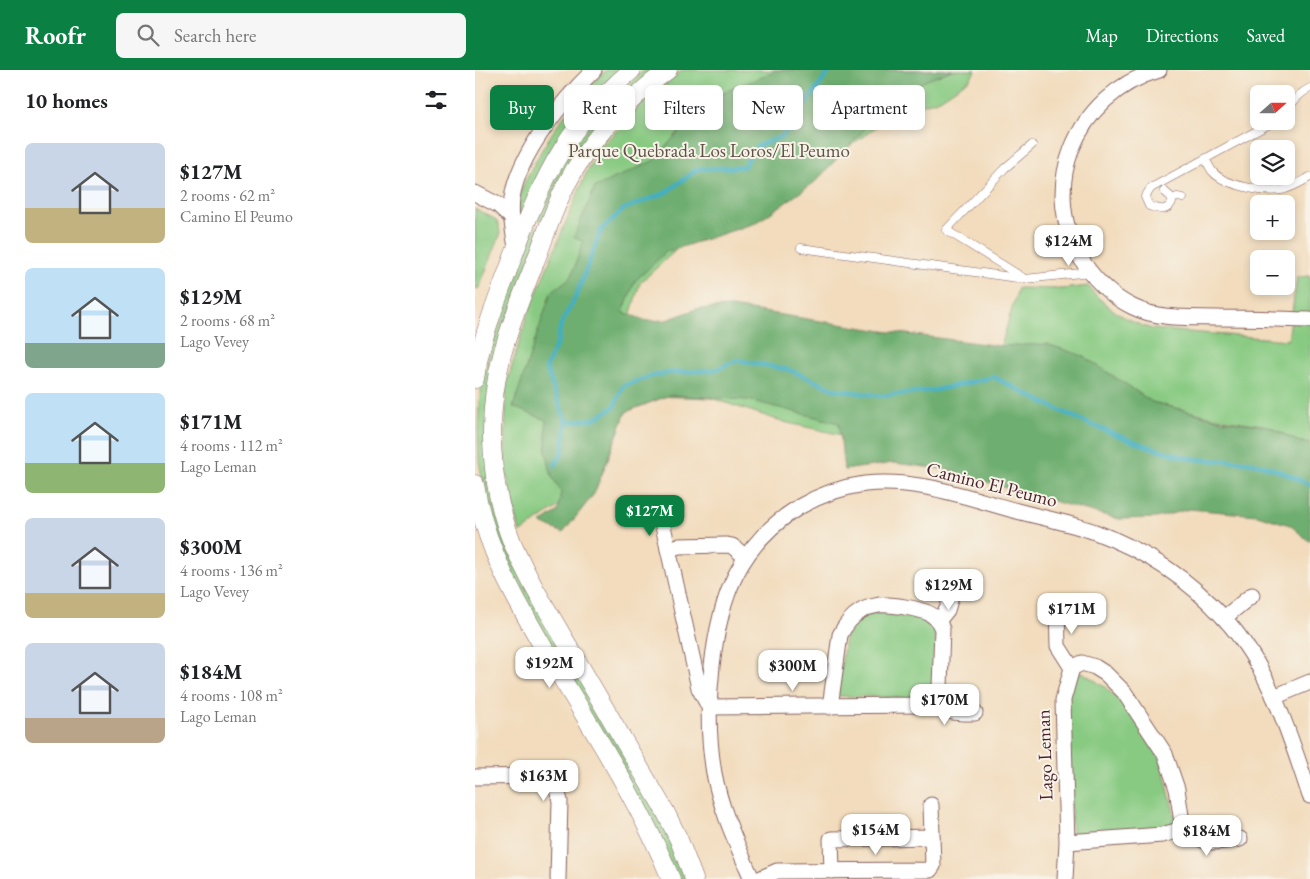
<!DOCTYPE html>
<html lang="en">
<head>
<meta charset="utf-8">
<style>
	body { margin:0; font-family:"EB Garamond",serif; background:#f6f6f6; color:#202124; height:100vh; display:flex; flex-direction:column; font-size:19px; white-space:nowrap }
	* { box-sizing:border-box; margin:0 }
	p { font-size:16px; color:#757577 }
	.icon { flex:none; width:28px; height:28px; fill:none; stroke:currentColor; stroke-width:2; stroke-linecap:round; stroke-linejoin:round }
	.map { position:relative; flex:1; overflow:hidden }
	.drawer { display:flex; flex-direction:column; background:#fff; width:475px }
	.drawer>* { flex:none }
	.hud { position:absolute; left:15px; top:15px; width:475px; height:45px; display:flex; gap:10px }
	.needle { width:32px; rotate:69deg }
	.buttons { position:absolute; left:775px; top:15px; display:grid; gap:10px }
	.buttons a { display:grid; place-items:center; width:45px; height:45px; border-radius:8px; background:#fff; box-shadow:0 2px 8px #0003; font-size:25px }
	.price { position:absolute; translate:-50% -42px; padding:0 11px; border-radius:10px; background:#fff; color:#222; font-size:16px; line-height:32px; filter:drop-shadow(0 1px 2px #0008) }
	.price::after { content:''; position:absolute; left:50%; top:30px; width:15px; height:11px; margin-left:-8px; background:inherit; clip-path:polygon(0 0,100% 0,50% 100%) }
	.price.current { background:#0b8043; color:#fff }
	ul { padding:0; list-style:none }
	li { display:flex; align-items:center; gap:15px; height:125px; padding:0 25px }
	li span { display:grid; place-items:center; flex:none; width:140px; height:100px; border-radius:8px; color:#555 }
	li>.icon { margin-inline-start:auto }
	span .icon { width:60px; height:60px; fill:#fffc; stroke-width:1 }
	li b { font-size:21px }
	h2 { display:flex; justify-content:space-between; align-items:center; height:60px; padding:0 25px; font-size:21px }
	.chip { padding:0 18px; border-radius:8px; background:#fff; box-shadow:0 2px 8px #0003; font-size:18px; line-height:45px }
	.chip.current { background:#0b8043; color:#fff }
	header { display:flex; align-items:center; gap:30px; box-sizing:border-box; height:70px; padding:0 25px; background:#0b8043; color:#fff }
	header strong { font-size:24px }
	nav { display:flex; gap:28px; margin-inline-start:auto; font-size:18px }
	.search { width:350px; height:45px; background:#f6f6f6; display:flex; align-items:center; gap:12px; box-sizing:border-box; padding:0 18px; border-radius:8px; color:#757577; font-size:19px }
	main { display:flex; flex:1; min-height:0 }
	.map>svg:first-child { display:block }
</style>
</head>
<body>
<header>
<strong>Roofr</strong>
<div class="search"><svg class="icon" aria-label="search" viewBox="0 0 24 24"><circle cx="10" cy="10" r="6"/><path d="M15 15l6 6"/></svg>Search here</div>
<nav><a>Map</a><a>Directions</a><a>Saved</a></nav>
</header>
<main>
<section class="drawer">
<h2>10 homes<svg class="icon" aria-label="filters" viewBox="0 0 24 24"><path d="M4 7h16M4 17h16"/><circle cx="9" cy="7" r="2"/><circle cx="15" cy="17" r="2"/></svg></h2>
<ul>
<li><span style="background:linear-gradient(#c9d6e8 65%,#c2b280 0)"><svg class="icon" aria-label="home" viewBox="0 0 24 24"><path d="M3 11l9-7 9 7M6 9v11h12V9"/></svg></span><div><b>$127M</b><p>2 rooms · 62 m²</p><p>Camino El Peumo</p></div></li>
<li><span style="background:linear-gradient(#bfe0f5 75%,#7fa58c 0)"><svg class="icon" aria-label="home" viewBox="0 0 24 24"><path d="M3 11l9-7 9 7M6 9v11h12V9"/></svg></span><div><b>$129M</b><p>2 rooms · 68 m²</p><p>Lago Vevey</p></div></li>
<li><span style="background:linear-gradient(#bfe0f5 70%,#8fb573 0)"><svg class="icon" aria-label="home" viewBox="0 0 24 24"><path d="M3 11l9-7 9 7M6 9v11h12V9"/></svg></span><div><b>$171M</b><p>4 rooms · 112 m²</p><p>Lago Leman</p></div></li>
<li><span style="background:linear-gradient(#c9d6e8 75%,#c2b280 0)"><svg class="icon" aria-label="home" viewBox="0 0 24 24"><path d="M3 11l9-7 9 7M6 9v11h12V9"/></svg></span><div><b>$300M</b><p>4 rooms · 136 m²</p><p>Lago Vevey</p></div></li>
<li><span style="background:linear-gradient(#c9d6e8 75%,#b9a48a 0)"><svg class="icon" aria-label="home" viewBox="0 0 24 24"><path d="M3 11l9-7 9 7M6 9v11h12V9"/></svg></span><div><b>$184M</b><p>4 rooms · 108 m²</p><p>Lago Leman</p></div></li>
</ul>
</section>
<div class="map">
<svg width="835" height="809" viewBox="0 0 835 809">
	<rect width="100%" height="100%" fill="#f7f3e8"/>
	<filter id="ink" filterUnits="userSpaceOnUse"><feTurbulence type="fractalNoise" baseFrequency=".02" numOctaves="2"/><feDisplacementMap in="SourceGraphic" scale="10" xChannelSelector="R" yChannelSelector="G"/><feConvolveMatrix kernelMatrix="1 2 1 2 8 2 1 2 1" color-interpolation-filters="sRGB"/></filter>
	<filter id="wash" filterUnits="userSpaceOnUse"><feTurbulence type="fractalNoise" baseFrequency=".0096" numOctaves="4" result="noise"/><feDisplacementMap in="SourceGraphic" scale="20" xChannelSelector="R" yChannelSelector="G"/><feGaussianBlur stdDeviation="1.12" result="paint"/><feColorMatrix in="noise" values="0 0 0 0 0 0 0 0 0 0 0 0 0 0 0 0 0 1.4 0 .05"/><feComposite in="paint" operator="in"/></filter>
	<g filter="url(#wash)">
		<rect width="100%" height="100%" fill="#f2dcbd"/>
		<g fill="#88ca82" stroke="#697456">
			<path d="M131,0H145C130,15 113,30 99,47C74,80 59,116 44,154C43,149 42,143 42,138C42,127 48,115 53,106C72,66 98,30 131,0Z"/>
			<path d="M169,0H182L69,151L62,149L69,125L92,83L131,35Z"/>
			<path d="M208,0H501L495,9L465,29L421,43L372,78L298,141L203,178L165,213L152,256L495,394L309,352L236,328L177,326L151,342L126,407L45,463L30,397L31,316L52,246L112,101L129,74L180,19Z"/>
			<path d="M0,139L20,149L24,155L25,165L4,218L0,219Z"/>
			<path d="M60,156L66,159L25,270L14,415L186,748L212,809H203L50,531L24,475L10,424L4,392L3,358L4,331L8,307L14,284Z"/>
			<path d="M835,206V373L824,372L793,356L742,348L677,332L608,286L526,276L543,218L587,219L613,216C631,238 651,251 677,259L813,270L822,207Z"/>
			<path d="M409,539C422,542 438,543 451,548C466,554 459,600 459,614C456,623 452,625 443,628L362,626L370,568L384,548Z"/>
			<path d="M607,602L630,617L658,644L685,686L702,755L686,760L597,766L591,610Z"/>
		</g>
		<path fill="#6eae70" stroke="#5c664e" d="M300,0H477L426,21L340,112L281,153L191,182L160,211L148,242L172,251L192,250L221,239L257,237L408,261L526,276L572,274L608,286L677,332L746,350L793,356L824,372L835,373V472L815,455L782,445L714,439L681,448L644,449L537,420L474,400L419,393L369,400L364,353L273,330L195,325L151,342L119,424L88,463L66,453L83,441L86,421L77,407L71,381V350L38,337L76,222L96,207L108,172L99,167L120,117L178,91L209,56L216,35L297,3Z"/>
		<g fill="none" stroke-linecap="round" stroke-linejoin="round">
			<g stroke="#43afc1" stroke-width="4.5">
				<path d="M91,352L119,349L139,337L148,316L177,306L193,303L240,300L262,290L315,300L358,319L406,326L461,320L519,307C579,339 643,370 709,387C731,393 755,389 778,393C797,397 817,406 835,415"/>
				<path d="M80,395L88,381L91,352L71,298L82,273L86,254L102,224L126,160L149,139L190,123L223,99L268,97L282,76L308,66L353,3L357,0"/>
			</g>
		</g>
	</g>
	<g filter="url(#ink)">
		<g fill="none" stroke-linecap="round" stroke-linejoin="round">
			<g stroke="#85615e" stroke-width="9">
				<g id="service">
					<path d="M811,41C818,32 824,23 835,18"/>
					<path d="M730,89C733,93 735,99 738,102C749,115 790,123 806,120C817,118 826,112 835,107"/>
					<path d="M689,121L696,127L697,132C691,143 684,139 674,136L670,127L676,118L800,51"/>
					<path d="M697,129L702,127L708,128"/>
					<path d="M326,178L550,209L615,202"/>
					<path d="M547,207L471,160L530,98L557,75"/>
				</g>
			</g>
			<g stroke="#85615e" stroke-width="17">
				<g id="minor">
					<path d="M684,0C600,24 560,121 610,195C622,212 639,228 658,237C684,250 715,247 744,248C774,248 805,249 835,250"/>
					<path d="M0,123L23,135L36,147"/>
					<path d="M41,177C38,160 35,145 37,128C44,83 87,31 119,0"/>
					<path d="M186,447L224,618L234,637L446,635C455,632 463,627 465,617L467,559C465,554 463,549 458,546C451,539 415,534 404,535C399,536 390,538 386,541C376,547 370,555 365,565L355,637"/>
					<path d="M193,479L204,476L252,475L257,476L271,487"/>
					<path d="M582,536L583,576L597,598"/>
					<path d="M749,548L777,525"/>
					<path d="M463,551L472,540L478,520"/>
					<path d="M799,627L835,612"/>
					<path d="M458,629C472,644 480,643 500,643"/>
					<path d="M0,707L67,706C80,711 82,718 85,731L83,809"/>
					<path d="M708,759C734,776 735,773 765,769"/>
					<path d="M357,801L356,769L457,767"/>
					<path d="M277,809C262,774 246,741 239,703C233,668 233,631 237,596C245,527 263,475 324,437C345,425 366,417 390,414C442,408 493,428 542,441C568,448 595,453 620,462C669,480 714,509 749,548C795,598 814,663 835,726"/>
					<path d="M284,809L302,801L455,800L458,796L456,735"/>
					<path d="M590,809L592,772L588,630L597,598L607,593L620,597L631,604L649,622L690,684L702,719L708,759L687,765L592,772"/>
				</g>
			</g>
			<g stroke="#85615e" stroke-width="19">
				<g id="tertiary">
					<path d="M193,0C151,31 115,69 91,115C78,140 70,167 60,192C48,223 35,254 27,285C11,345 14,414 37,472C44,488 52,504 60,519L190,741L204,770L219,809"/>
					<path d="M0,309C5,272 19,238 32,203C62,121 87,58 157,0"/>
					<path d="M0,414C10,479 42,532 74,587C117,659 164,731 196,809"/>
				</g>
			</g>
			<use href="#service" stroke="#fff" stroke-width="8"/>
			<use href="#minor" stroke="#fff" stroke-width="15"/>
			<use href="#tertiary" stroke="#fff" stroke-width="18"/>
		</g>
	</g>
	<g text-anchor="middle" stroke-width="4" stroke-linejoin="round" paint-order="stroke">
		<g font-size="19" fill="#5d5245" stroke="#f7f3e8">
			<text x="234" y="87">Parque Quebrada Los Loros/El Peumo</text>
		</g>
		<g font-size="19" fill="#4a1f2b" stroke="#f7f3e8">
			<text transform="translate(517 414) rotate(14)" y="7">Camino El Peumo</text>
			<text transform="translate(569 685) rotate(-92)" y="7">Lago Leman</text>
		</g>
	</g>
</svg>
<div class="buttons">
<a><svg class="needle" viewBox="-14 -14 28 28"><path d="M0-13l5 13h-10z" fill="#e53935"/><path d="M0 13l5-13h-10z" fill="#757577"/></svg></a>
<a><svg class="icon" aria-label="layers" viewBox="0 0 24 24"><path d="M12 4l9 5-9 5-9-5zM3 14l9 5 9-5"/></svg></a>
<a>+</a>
<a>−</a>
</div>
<b class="price" style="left:594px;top:197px">$124M</b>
<b class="price current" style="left:175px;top:467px">$127M</b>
<b class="price" style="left:474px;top:541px">$129M</b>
<b class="price" style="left:597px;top:565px">$171M</b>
<b class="price" style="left:75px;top:619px">$192M</b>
<b class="price" style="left:318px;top:622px">$300M</b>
<b class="price" style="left:470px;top:656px">$170M</b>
<b class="price" style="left:69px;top:732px">$163M</b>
<b class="price" style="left:401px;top:786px">$154M</b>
<b class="price" style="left:732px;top:787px">$184M</b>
<div class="hud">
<a class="chip current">Buy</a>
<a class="chip">Rent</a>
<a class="chip">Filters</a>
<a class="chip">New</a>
<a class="chip">Apartment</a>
</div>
</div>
</main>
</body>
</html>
